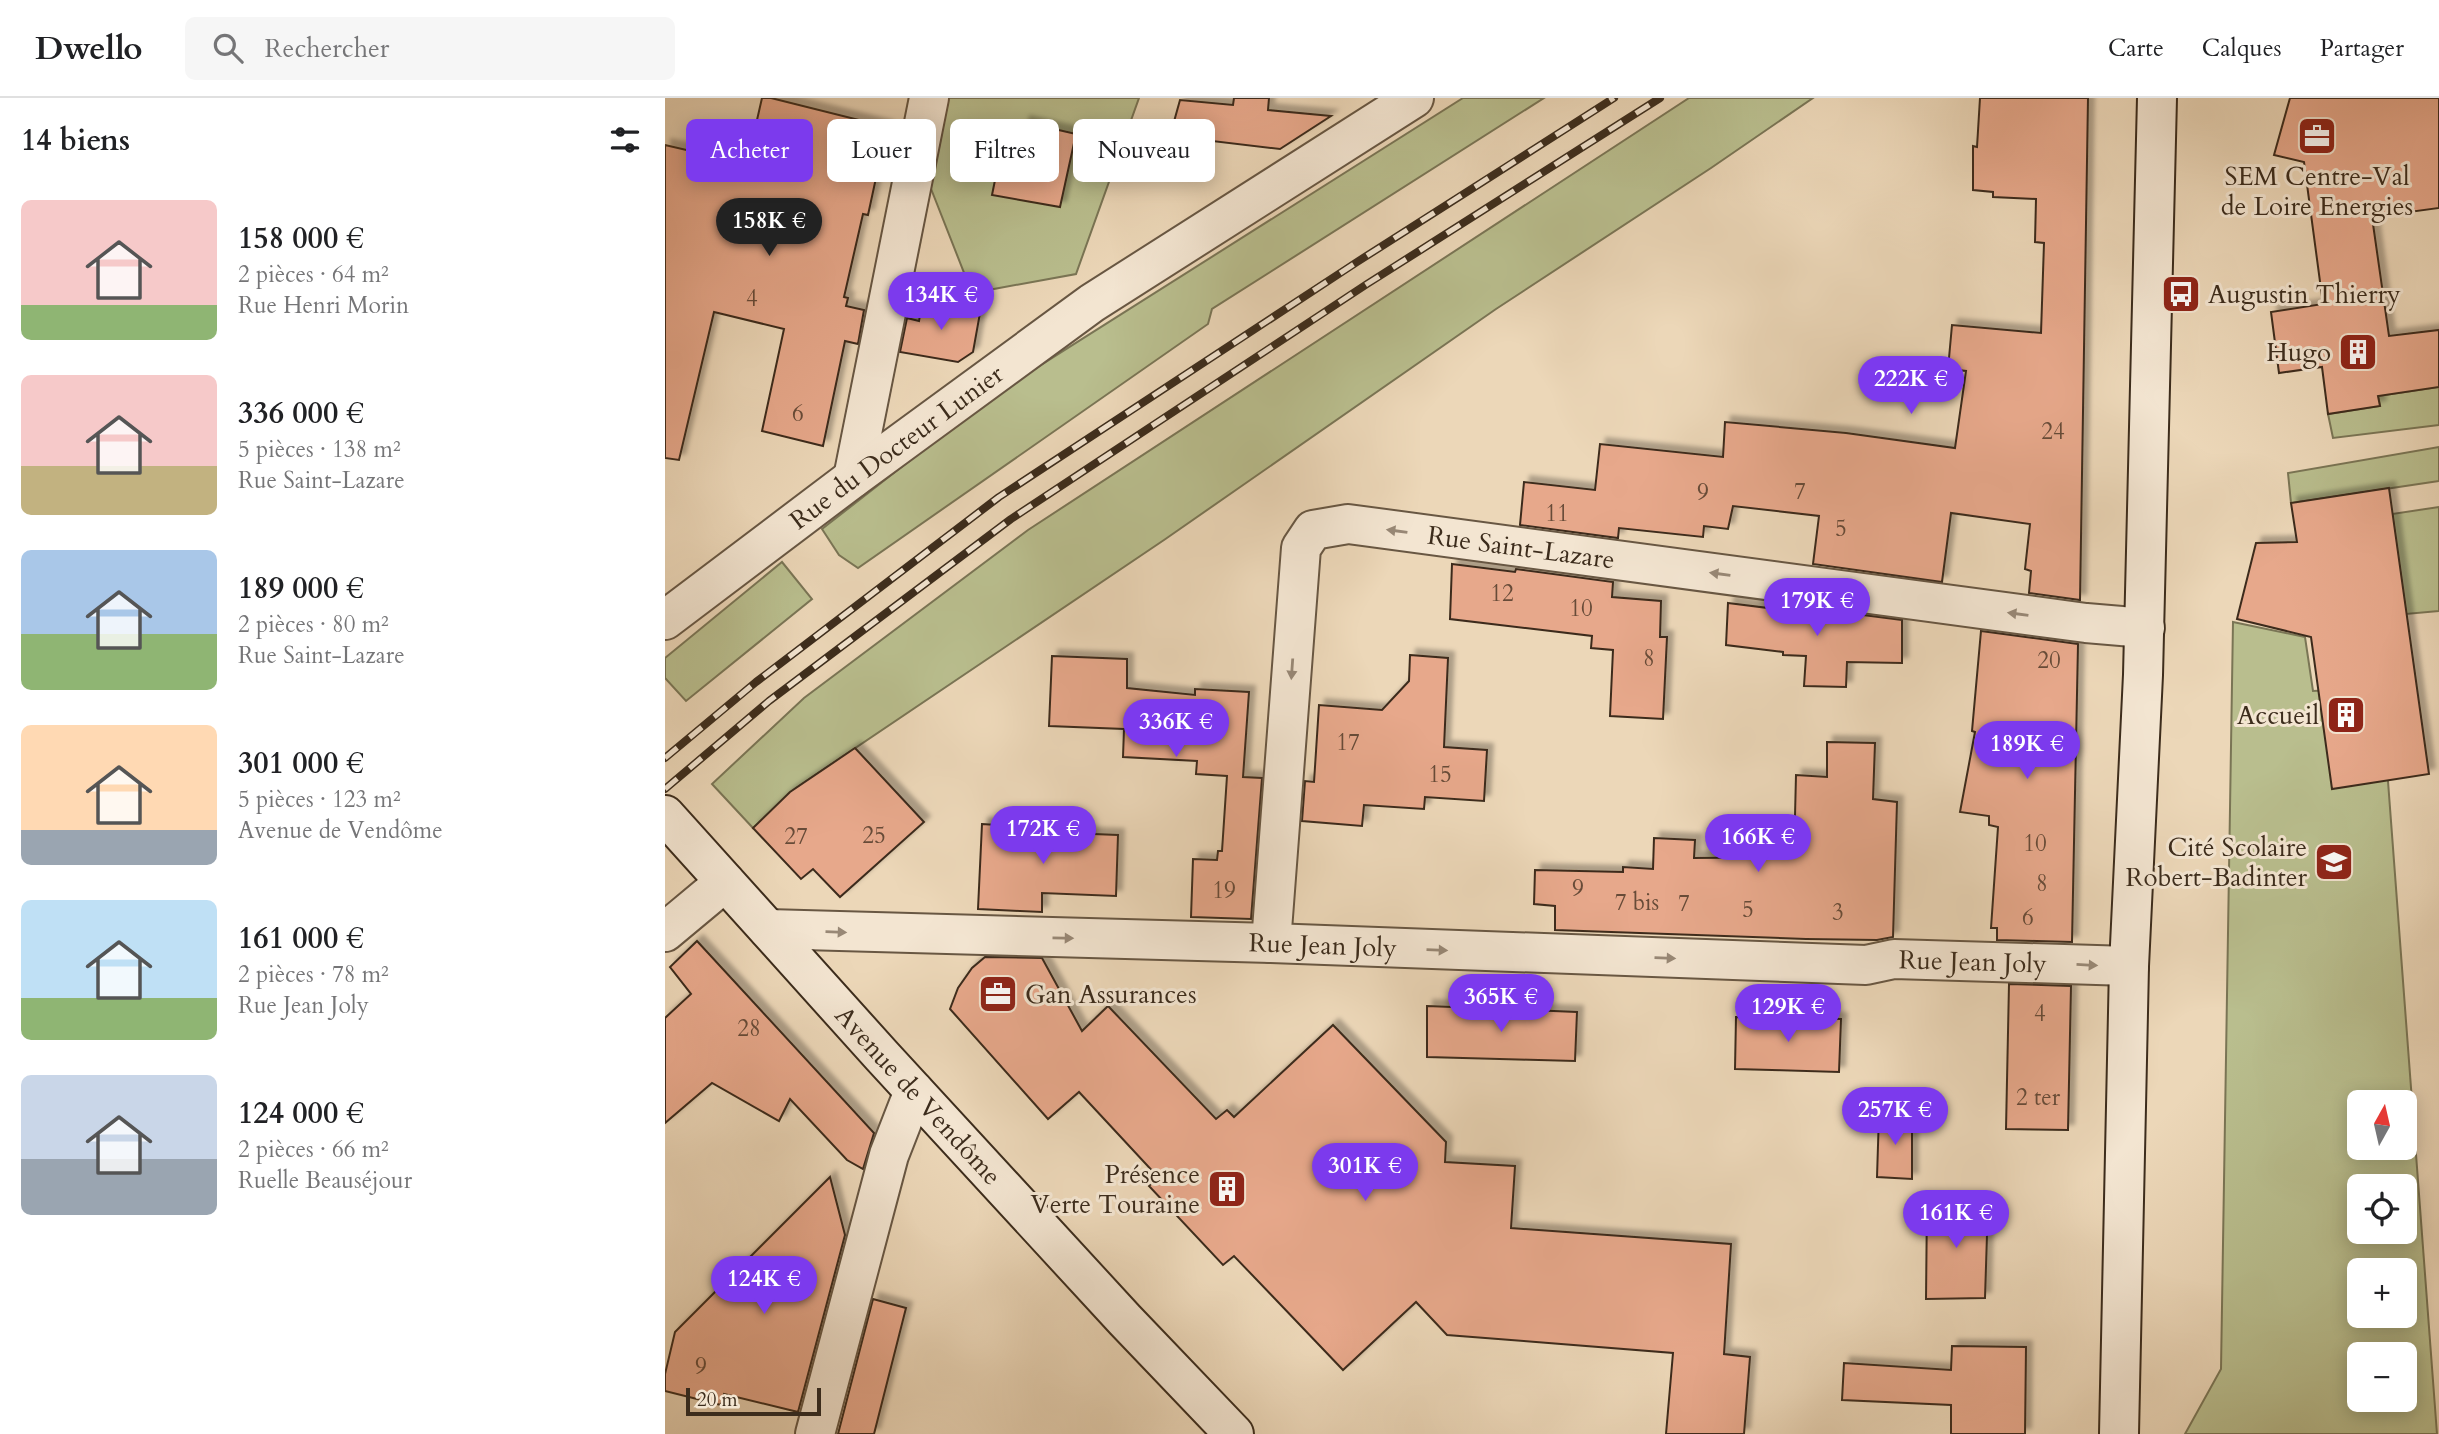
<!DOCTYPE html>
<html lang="fr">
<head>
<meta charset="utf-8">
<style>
	body { margin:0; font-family:Cardo,serif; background:#f6f6f6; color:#202124; height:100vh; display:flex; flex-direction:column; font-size:26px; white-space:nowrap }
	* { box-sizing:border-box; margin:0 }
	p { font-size:23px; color:#757577 }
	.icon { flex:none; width:38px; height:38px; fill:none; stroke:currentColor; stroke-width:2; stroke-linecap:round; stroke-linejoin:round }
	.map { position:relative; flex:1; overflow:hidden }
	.sheet { display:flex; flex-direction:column; background:#fff; width:665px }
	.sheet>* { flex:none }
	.banner { position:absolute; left:21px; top:21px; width:665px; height:63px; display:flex; gap:14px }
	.needle { width:46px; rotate:8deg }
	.fabs { position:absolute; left:1682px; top:992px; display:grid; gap:14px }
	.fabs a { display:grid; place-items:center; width:70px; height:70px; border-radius:10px; background:#fff; box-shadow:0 4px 18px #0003; font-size:35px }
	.scale { position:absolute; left:21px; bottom:18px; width:135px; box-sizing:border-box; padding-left:7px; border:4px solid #3c2c1c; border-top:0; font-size:19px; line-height:24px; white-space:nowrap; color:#3c2c1c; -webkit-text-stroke:5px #f3e5d1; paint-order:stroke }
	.price { position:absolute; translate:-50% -60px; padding:0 16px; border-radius:24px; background:#7c3aed; color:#fff; font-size:23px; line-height:46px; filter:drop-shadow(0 2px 4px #0008) }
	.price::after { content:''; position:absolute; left:50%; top:42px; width:21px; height:16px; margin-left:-10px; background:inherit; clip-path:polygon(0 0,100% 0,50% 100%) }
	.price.current { background:#222; color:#fff }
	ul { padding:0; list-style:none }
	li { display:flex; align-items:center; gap:21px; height:175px; padding:0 21px }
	li span { display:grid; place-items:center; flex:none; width:196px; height:140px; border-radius:10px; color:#555 }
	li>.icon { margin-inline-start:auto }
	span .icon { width:84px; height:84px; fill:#fffc; stroke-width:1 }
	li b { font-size:30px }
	h2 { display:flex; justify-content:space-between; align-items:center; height:84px; padding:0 21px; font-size:30px }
	.tag { padding:0 24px; border-radius:10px; background:#fff; box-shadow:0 4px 18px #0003; font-size:24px; line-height:63px }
	.tag.current { background:#7c3aed; color:#fff }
	header { display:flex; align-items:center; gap:42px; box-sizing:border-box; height:98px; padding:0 35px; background:#fff; border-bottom:2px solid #e0e0e0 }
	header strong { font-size:33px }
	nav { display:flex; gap:38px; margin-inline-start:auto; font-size:24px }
	.search { width:490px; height:63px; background:#f6f6f6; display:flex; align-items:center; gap:18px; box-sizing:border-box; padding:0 24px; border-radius:10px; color:#757577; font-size:26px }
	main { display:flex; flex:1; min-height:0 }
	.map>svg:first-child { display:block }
</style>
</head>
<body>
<header>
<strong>Dwello</strong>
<div class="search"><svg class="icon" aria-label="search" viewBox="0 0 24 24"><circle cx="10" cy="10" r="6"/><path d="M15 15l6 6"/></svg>Rechercher</div>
<nav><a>Carte</a><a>Calques</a><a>Partager</a></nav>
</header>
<main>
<section class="sheet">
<h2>14 biens<svg class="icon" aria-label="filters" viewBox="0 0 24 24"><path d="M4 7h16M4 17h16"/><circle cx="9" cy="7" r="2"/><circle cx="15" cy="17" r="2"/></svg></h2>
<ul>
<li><span style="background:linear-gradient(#f6c9c9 75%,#8fb573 0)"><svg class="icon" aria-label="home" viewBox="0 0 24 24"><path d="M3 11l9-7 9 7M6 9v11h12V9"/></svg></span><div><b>158 000 €</b><p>2 pièces · 64 m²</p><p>Rue Henri Morin</p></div></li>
<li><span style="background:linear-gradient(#f6c9c9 65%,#c2b280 0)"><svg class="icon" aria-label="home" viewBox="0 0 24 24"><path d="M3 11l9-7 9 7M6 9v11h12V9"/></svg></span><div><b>336 000 €</b><p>5 pièces · 138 m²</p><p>Rue Saint-Lazare</p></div></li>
<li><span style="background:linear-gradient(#a9c7e8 60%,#8fb573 0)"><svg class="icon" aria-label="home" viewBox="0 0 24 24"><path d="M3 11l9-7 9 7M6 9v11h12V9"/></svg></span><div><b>189 000 €</b><p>2 pièces · 80 m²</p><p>Rue Saint-Lazare</p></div></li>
<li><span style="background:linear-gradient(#ffd9b3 75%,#9aa5b1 0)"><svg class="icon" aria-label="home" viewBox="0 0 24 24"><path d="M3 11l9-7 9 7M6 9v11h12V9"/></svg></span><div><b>301 000 €</b><p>5 pièces · 123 m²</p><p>Avenue de Vendôme</p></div></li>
<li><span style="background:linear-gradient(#bfe0f5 70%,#8fb573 0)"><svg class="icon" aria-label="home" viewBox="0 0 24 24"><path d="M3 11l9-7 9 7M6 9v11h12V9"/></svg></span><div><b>161 000 €</b><p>2 pièces · 78 m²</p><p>Rue Jean Joly</p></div></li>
<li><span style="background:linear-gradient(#c9d6e8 60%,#9aa5b1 0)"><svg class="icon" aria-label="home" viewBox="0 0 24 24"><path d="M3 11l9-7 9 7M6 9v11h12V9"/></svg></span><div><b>124 000 €</b><p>2 pièces · 66 m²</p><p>Ruelle Beauséjour</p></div></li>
</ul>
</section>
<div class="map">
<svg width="1774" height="1336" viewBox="0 0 1774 1336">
	<defs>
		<filter id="shadow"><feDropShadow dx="6" dy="-6" stdDeviation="2" flood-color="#0004"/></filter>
	</defs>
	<rect width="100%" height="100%" fill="#ecd7b8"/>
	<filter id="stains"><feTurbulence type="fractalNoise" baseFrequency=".00286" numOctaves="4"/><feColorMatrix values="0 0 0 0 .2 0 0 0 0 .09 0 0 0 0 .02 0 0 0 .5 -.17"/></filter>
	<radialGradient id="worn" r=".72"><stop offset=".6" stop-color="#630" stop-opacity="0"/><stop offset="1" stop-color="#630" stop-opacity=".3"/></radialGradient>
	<g fill="#b9be8e" stroke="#7a7555" stroke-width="2" fill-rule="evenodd">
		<path d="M276,0H474L411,176L307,195L261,78Z"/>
		<path d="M798,0H879L547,211L543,226L193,470L174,457L157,431L330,296Z"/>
		<path d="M1024,0H1148L1046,70L831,211L499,442L131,690L88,730L47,686L139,600L363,432Z"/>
		<path d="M1774,289V327L1668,340L1663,316L1715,308L1713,298Z"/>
		<path d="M1774,349V383L1626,405L1623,375Z"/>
		<path d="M1774,409V513L1741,516L1727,416Z"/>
		<path d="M117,464L147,501L21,603L0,580V560Z"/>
		<path d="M1568,524L1640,539L1648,593L1716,590L1772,1336H1520L1556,1271ZM1694,1004H1740V1050H1694ZM1694,1088H1740V1134H1694ZM1694,1172H1740V1218H1694ZM1694,1256H1740V1302H1694Z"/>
	</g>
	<g fill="#e7a88b" stroke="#3c2c1c" stroke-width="2" filter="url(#shadow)">
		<path d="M97,0H106L222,29L203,117L198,116L179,199L183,200L181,208L199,212L193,246L180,243L158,348L97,333L119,231L49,214L14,362L0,360V47L82,66Z"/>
		<path d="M569,0H604L603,12L666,18L615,51L505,38L515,2L568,7Z"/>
		<path d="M1315,0H1423L1415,502L1364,495L1366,473L1360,471L1365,426L1286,415L1277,484L1148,466L1154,418L1068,408L1063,431L1039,428L1038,439L954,430L953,440L855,427L859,384L930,392L935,346L1058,359L1060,324L1181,335L1290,350L1301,273L1283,271L1287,227L1376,235L1379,145L1370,144L1371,101L1328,99V94L1308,92V48L1312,49Z"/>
		<path d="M1625,0H1774V110L1707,119L1724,238L1774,232V289L1713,298L1715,308L1663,316L1657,269L1614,275L1606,214L1658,206L1639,64L1609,57Z"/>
		<path d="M359,24L411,36L395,109L327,97L340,33L356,36Z"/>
		<path d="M258,201L295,206L294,209L315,215L308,254L293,264L235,254L242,220L254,223Z"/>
		<path d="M1724,390L1764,676L1667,691L1646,539L1572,521L1591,445L1632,444L1626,405Z"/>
		<path d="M787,466L850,474L851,471L948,484L947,499L996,503L995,539H1002L998,621L945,618L948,552L926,550L927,538L785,521Z"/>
		<path d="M1063,505L1119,512L1120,507L1237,522V565L1182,564L1181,589L1139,588L1141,558L1118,557V554L1061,547Z"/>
		<path d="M1316,533L1413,546L1407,844L1332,842V830H1326L1333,729L1324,727V718L1295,714L1310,634L1307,633Z"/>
		<path d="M745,557L783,560L779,649L822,652L819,703L760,699L759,711L699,707L697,728L637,723L640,683L649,684L654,607L717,612L744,583Z"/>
		<path d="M387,558L462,561V590L530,597V591L584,594L578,679L597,680L586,821L526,819L528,761L552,762L553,753H557L562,678L531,676L532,663L458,659L459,631L384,628Z"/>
		<path d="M1162,644L1210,645L1208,701L1232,704L1228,839L1212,842L1141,841L890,832V808L869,806L870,772L958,774V769L988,771L989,740L1030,742L1029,760L1129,759L1131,677L1162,679Z"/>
		<path d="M190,650L259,724L175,799L148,771L136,781L88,730L125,694Z"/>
		<path d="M317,726L379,730V734L453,737L451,798L377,795V814L313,811Z"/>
		<path d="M32,843L209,1035L198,1071L182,1062L125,1001L114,1023L47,985L0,1025V920L26,896L5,869Z"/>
		<path d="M320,859L377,860L417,933L443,908L551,1021L562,1012L569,1019L668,927L781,1044L780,1064L850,1068L846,1130L1066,1146L1059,1256L1085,1259L1079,1336H1001L1008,1255L782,1237L751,1204L678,1272L569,1158L558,1167L484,1088L493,1079L414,994L383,1021L285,911L293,890L307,870Z"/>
		<path d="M1344,886L1406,888L1403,1032L1341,1031Z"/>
		<path d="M762,908L912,914L910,963L762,959Z"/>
		<path d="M1071,919L1176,921L1174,974L1070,971Z"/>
		<path d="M1214,1016L1247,1018V1081L1212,1079Z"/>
		<path d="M165,1079L180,1137L133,1314L59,1296L56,1307L0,1293V1276L10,1234L56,1188L66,1191L72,1172Z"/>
		<path d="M1262,1104L1323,1105L1320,1200L1261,1201Z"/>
		<path d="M208,1201L241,1210L209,1336H173Z"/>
		<path d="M1287,1248L1361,1249L1360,1336H1286V1307L1177,1302L1179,1265L1286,1272Z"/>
	</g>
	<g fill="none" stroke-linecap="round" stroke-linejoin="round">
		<g stroke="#685743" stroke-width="42">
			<g id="street">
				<path d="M188,380L264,0"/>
				<path id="s1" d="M0,522L188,380L427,205L749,0"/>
				<path id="s2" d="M103,831L606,845L1201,867L1229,861L1464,868"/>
				<path d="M0,834L60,784"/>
				<path id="s3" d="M606,845L636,450L648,432L683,426L1421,525L1480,530"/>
				<path d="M150,1336L224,1057L249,993"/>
			</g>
		</g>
		<g stroke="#3c2c1c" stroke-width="42">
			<g id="secondary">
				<path id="s4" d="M0,717L217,958L460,1222L569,1336"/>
				<path d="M1454,1336L1464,868L1478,577L1492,0"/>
			</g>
		</g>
		<use href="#street" stroke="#f3e5d1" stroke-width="38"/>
		<use href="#secondary" stroke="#f3e5d1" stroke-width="38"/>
		<g stroke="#3c2c1c" stroke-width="8">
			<g id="rail">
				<path d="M0,660L91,584L334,399L692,164L949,0"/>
				<path d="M0,691L104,603L346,421L702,186L995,0"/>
			</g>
		</g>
		<use href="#rail" stroke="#f3e5d1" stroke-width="5" stroke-dasharray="16" stroke-linecap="butt"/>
	</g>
	<defs><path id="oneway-solid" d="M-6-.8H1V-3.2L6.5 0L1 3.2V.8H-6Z" transform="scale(1.75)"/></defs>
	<g fill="#988876">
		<use href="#oneway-solid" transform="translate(732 433) rotate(-172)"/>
		<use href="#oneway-solid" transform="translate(1055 476) rotate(-172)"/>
		<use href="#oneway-solid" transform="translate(1353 516) rotate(-172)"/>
		<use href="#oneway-solid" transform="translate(627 571) rotate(94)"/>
		<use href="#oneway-solid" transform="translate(171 834) rotate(2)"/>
		<use href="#oneway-solid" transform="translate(398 840) rotate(1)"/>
		<use href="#oneway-solid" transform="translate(772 852) rotate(2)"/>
		<use href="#oneway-solid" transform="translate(1000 860) rotate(2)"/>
		<use href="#oneway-solid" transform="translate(1422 867) rotate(3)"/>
	</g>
	<defs>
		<g id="office-square" transform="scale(2.0125)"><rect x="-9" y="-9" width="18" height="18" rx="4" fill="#8f2418" stroke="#f3e5d1"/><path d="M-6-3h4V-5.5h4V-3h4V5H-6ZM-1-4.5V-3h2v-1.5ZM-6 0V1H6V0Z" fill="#fff"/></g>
		<g id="bus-square" transform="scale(2.0125)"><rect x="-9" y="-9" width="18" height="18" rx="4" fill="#8f2418" stroke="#f3e5d1"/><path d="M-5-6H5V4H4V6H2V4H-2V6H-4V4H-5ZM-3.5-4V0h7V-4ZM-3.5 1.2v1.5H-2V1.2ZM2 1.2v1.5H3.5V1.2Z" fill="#fff"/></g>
		<g id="building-square" transform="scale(2.0125)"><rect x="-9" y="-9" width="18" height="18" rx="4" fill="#8f2418" stroke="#f3e5d1"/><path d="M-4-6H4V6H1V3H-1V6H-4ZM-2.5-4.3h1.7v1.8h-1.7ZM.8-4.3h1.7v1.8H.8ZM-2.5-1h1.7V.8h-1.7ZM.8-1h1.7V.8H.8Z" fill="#fff"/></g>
		<g id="school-square" transform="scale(2.0125)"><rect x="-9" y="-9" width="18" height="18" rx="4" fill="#8f2418" stroke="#f3e5d1"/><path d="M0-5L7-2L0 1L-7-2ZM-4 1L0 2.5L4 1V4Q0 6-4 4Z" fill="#fff"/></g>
	</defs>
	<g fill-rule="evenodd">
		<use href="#office-square" x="1652" y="38"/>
		<use href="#bus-square" x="1516" y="196"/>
		<use href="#building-square" x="1693" y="254"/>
		<use href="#building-square" x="1681" y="617"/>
		<use href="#school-square" x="1669" y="764"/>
		<use href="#office-square" x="333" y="896"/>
		<use href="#building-square" x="562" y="1091"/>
	</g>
	<g text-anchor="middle" stroke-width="6" stroke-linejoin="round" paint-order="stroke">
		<g font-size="23" fill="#674b38">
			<text x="87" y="208">4</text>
			<text x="133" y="323">6</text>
			<text x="1388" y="341">24</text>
			<text x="1135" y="401">7</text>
			<text x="1038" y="402">9</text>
			<text x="892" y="423">11</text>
			<text x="1176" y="438">5</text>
			<text x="837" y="503">12</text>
			<text x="916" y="518">10</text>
			<text x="984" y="568">8</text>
			<text x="1384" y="570">20</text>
			<text x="683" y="652">17</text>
			<text x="775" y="684">15</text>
			<text x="209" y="745">25</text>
			<text x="131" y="746">27</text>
			<text x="1370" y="753">10</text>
			<text x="1377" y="793">8</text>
			<text x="913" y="798">9</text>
			<text x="559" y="800">19</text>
			<text x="972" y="812">7 bis</text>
			<text x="1019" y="813">7</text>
			<text x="1083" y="819">5</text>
			<text x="1173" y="822">3</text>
			<text x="1363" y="827">6</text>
			<text x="1375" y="923">4</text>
			<text x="84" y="938">28</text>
			<text x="1373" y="1007">2 ter</text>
			<text x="36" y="1276">9</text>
		</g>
		<g font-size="26" fill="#3c2c1c" stroke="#f3e5d1" text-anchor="end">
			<text x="1652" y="87" text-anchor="middle">SEM Centre-Val<tspan x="1652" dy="30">de Loire Energies</tspan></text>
			<text x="1543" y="205" text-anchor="start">Augustin Thierry</text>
			<text x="1666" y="263">Hugo</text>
			<text x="1654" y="626">Accueil</text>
			<text x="1642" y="758">Cité Scolaire<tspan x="1642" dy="30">Robert-Badinter</tspan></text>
			<text x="360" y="905" text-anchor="start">Gan Assurances</text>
			<text x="535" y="1085">Présence<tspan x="535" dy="30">Verte Touraine</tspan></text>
		</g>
		<g font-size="26" fill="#3c2c1c" stroke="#f3e5d1">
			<text dy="9" stroke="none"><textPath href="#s1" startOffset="289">Rue du Docteur Lunier</textPath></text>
			<text dy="9" stroke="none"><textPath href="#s3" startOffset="628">Rue Saint-Lazare</textPath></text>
			<text dy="9" stroke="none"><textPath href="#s2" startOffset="555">Rue Jean Joly</textPath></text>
			<text dy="9" stroke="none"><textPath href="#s2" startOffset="1206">Rue Jean Joly</textPath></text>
			<text dy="9" stroke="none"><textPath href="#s4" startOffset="378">Avenue de Vendôme</textPath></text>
		</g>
	</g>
	<rect width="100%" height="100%" filter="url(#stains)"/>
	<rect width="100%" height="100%" fill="url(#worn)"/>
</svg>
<div class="fabs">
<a><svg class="needle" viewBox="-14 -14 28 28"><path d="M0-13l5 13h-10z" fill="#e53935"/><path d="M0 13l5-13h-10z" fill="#757577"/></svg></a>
<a><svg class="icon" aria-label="locate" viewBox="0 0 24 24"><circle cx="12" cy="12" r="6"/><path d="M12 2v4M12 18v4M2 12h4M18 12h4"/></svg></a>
<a>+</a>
<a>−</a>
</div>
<div class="scale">20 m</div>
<b class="price current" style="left:104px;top:160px">158K €</b>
<b class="price" style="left:276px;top:234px">134K €</b>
<b class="price" style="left:1246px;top:318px">222K €</b>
<b class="price" style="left:1152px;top:540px">179K €</b>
<b class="price" style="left:511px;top:661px">336K €</b>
<b class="price" style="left:1362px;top:683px">189K €</b>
<b class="price" style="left:378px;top:768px">172K €</b>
<b class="price" style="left:1093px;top:776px">166K €</b>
<b class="price" style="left:836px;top:936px">365K €</b>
<b class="price" style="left:1123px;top:946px">129K €</b>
<b class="price" style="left:1230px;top:1049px">257K €</b>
<b class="price" style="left:700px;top:1105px">301K €</b>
<b class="price" style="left:1291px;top:1152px">161K €</b>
<b class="price" style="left:99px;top:1218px">124K €</b>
<div class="banner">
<a class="tag current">Acheter</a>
<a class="tag">Louer</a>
<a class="tag">Filtres</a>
<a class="tag">Nouveau</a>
</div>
</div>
</main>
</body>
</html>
